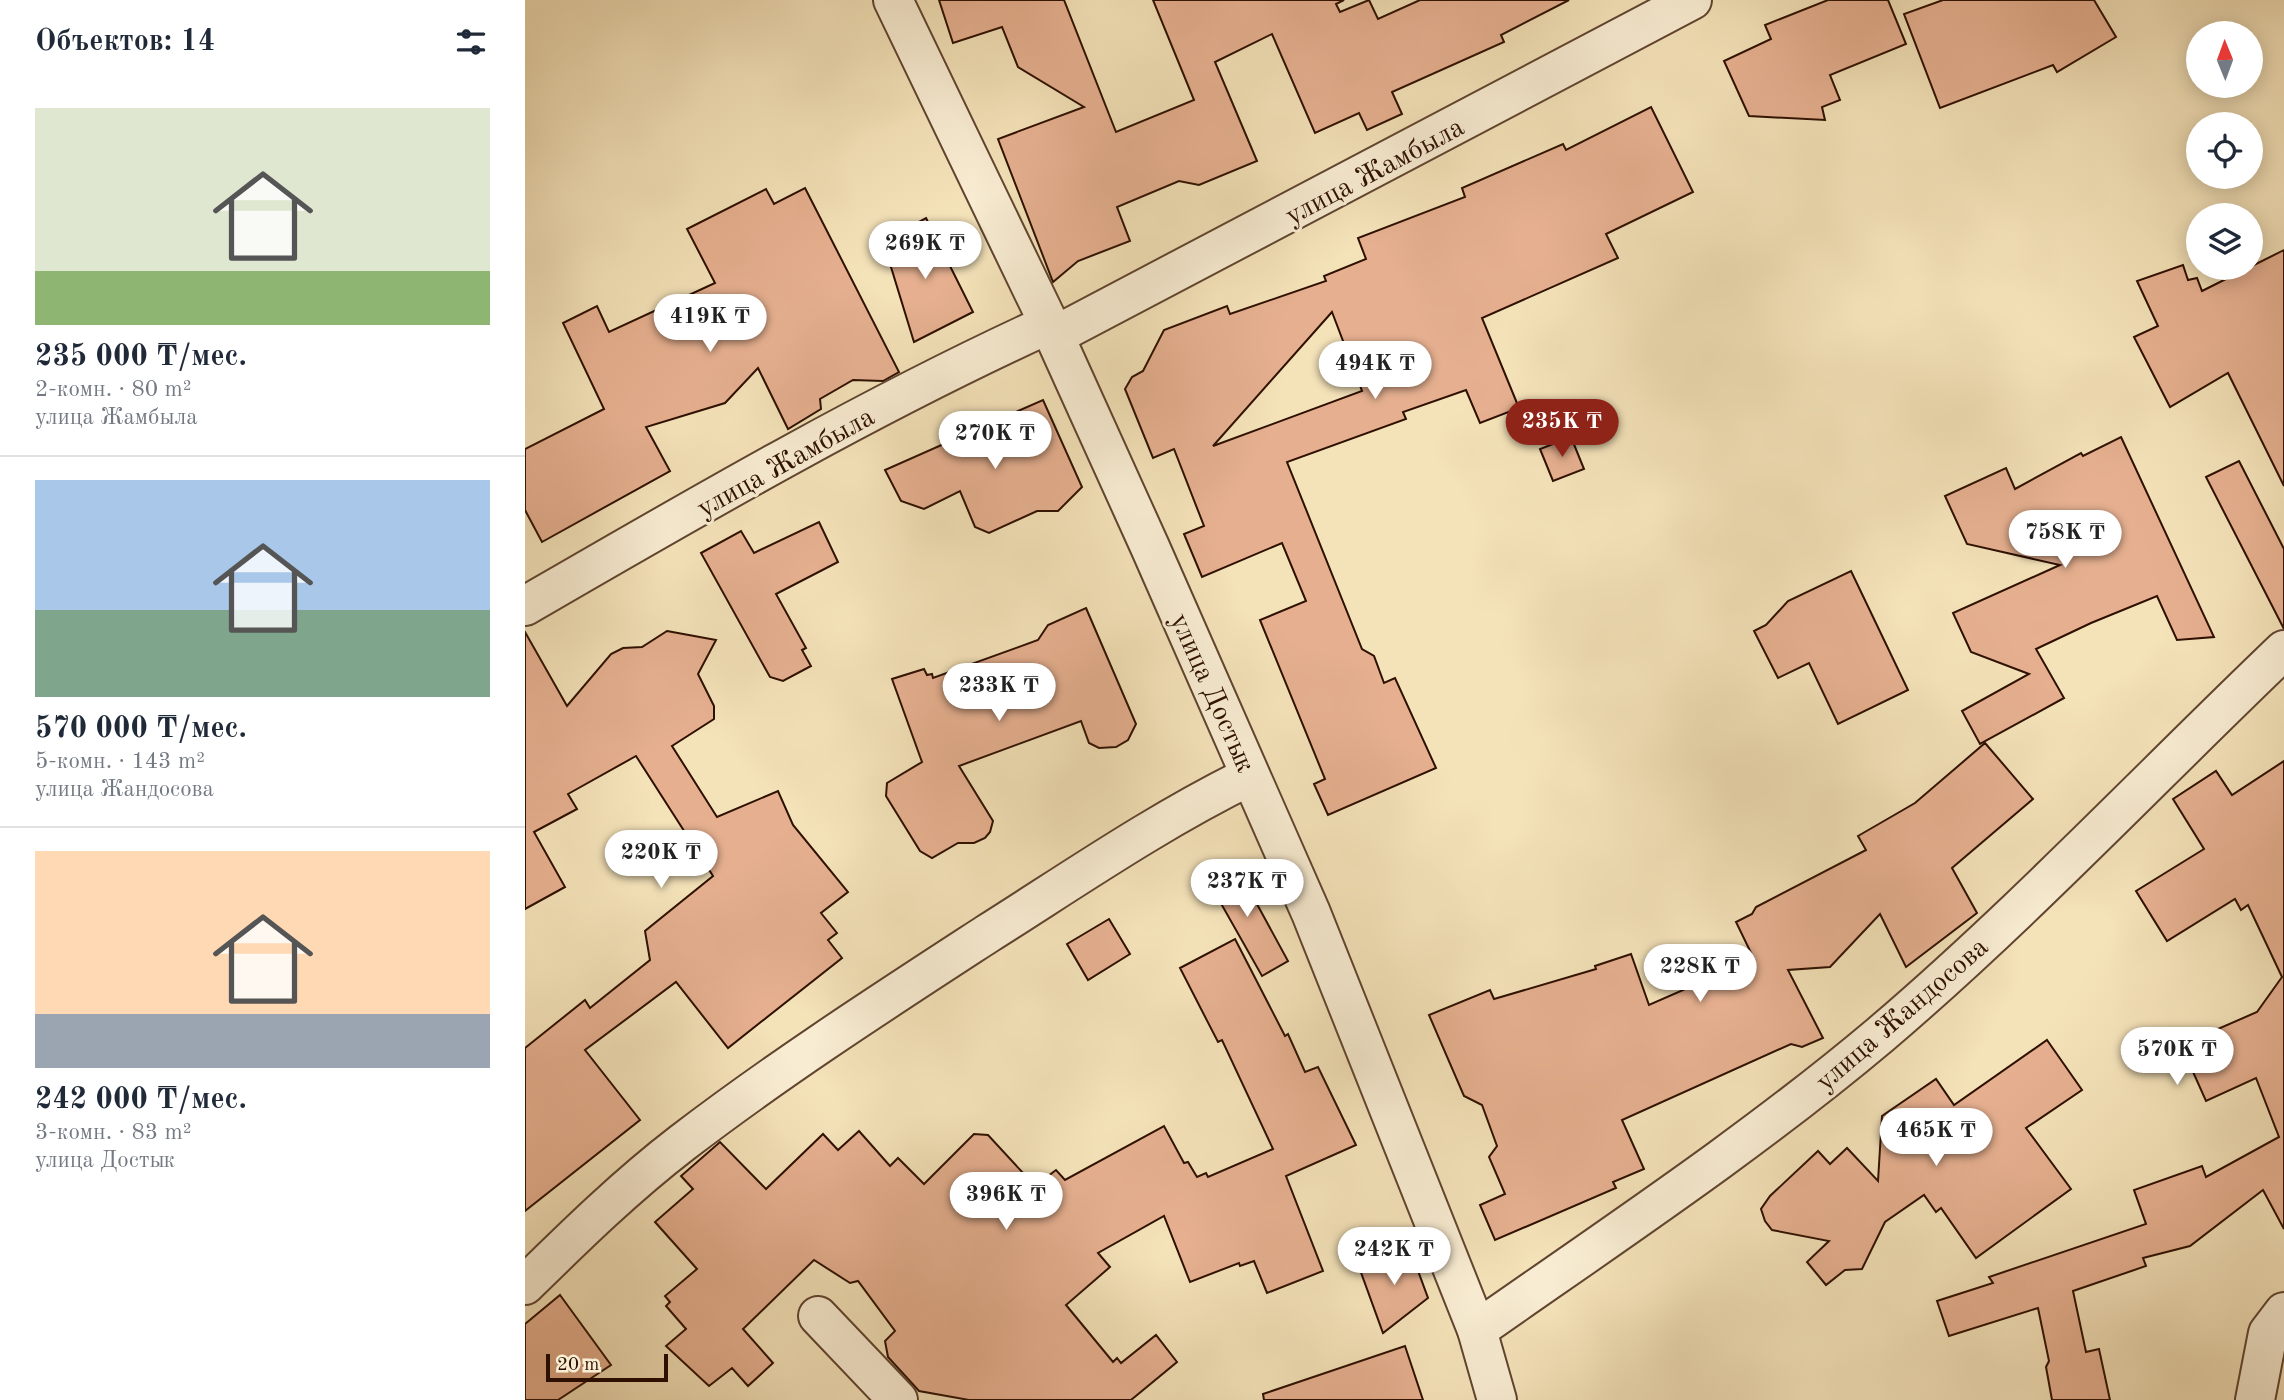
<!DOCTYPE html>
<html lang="ru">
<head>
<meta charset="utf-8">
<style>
	body { margin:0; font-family:"Old Standard TT",serif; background:#f6f6f7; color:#1f2937; height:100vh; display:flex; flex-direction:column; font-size:26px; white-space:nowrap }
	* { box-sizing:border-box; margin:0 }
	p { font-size:23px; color:#747a83 }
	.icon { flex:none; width:38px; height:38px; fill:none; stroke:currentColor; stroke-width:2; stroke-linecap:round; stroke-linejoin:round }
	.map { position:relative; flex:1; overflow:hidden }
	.drawer { display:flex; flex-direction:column; background:#fff; width:525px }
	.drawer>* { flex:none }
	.needle { width:46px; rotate:359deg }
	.fabs { position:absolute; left:1661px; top:21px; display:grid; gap:14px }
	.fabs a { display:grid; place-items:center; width:77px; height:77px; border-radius:50%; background:#fff; box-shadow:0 4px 18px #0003; font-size:35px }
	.scale { position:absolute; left:21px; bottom:18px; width:122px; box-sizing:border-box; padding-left:7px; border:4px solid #2e1001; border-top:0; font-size:19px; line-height:24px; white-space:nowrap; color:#2e1001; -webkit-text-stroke:5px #f8ecd2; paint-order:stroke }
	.price { position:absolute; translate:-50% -60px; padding:0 16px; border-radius:24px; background:#fff; color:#222; font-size:23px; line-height:46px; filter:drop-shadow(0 2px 4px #0008) }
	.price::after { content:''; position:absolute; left:50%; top:42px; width:21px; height:16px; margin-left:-10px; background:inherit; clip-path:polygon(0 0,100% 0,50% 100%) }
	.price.active { background:#8f2418; color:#fff }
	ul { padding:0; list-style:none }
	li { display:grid; align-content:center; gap:14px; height:371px; padding:0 35px }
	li+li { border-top:2px solid #e0e1e3 }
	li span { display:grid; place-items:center; height:217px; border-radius:0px; color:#555 }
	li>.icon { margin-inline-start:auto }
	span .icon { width:126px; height:126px; fill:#fffc; stroke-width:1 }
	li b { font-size:30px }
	h2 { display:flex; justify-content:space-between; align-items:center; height:84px; padding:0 35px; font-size:30px }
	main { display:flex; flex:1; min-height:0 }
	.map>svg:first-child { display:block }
</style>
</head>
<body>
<main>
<section class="drawer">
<h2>Объектов: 14<svg class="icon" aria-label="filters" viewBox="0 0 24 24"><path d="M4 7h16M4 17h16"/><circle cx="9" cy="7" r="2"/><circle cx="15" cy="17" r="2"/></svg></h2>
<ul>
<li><span style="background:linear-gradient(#dfe7d0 75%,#8fb573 0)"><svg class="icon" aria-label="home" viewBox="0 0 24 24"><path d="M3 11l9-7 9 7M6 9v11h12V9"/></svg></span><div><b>235 000 ₸/мес.</b><p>2-комн. · 80 m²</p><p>улица Жамбыла</p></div></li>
<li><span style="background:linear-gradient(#a9c7e8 60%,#7fa58c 0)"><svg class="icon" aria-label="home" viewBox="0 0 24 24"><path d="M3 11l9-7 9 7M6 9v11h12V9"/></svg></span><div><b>570 000 ₸/мес.</b><p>5-комн. · 143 m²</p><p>улица Жандосова</p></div></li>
<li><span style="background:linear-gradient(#ffd9b3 75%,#9aa5b1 0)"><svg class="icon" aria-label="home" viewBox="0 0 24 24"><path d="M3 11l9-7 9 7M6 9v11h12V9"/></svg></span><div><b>242 000 ₸/мес.</b><p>3-комн. · 83 m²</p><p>улица Достык</p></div></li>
</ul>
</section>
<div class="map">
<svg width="1759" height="1400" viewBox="0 0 1759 1400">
	<rect width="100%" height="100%" fill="#f4e2b9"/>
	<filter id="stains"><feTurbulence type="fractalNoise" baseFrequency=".00286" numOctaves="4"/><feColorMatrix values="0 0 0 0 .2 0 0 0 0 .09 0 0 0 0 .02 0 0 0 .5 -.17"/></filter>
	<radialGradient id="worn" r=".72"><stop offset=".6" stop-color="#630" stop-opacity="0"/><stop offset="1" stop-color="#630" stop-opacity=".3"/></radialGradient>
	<g fill="#e6b090" stroke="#2e1001" stroke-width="2" fill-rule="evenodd">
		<path d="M414,0H539L591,132L669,100L628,0H819L811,4L815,12L844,0L853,19L895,0H1044L976,35L979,42L867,92L877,114L842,130L834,113L790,133L747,34L690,62L732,161L674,185L654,181L592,207L605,241L553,261L528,282L473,139L559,107L493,67L477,27L428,43Z"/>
		<path d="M1303,0H1363L1381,44L1305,75L1315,100L1297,107L1300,120L1224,116L1199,61L1246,39L1240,25Z"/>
		<path d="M1418,0H1569L1591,37L1532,72L1528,65L1415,108L1379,14Z"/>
		<path d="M1126,107L1168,192L1081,234L1093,258L957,318L994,408L955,423L941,390L878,412L881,419L762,462L837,649L849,656L859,683L870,678L911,768L803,815L789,784L800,779L735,620L781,601L757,543L677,577L659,534L679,526L649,449L628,458L600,389L607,377L618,371L639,330L702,306L705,314L801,281L799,276L841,259L833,238L940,197L937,188L1038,144L1041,150ZM807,312L837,391L688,446Z"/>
		<path d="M280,188L374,372L358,381L328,380L295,399L296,409L263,429L233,368L200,403L121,427L145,471L17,542L0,510V449L79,409L38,323L72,306L84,332L190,283L162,229L241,189L249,204Z"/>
		<path d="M401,218L448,312L389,342L358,241Z"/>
		<path d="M1759,250V486L1703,373L1645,407L1609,337L1633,326L1612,281L1658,265L1663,280L1672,278L1677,291Z"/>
		<path d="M518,400L557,487L533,511H512L464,533L450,527L435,491L399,509L376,501L360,470Z"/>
		<path d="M1046,437L1059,469L1028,481L1015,449Z"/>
		<path d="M1596,437L1689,637L1652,640L1632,596L1566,623L1511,649L1539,698L1455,744L1437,711L1504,674L1446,652L1428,613L1535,565L1442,544L1420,496L1481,468L1490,489L1556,453L1558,456Z"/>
		<path d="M1714,461L1759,549V629L1681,477Z"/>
		<path d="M294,522L313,562L251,594L281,648L277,650L286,666L258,681L245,677L176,553L216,531L229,553Z"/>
		<path d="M1326,571L1383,690L1313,724L1284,663L1253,678L1229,631L1241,625L1263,601Z"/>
		<path d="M561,608L611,724L603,740L591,747L574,748L564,743L556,721L434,766L468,821L465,832L460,838L449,843H433L407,858L395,851L361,796L362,783L397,762L367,679L399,669L402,675L407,674L408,678L513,640L523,625Z"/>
		<path d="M142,631L191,640L173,674L189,706V719L147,746L192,817L253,791L268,825L323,892L296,913L312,933L303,940L317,958L203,1048L151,982L60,1050L115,1120L0,1211V1048L60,1000L65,1008L125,960L120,931L188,876L111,756L43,794L52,809L9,832L40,887L0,909V632L42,706L86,654L98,648L117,647Z"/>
		<path d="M1460,743L1508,799L1427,868L1452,913L1381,967L1355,914L1305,967L1263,970L1298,1038L1277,1047L1266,1044L1097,1120L1119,1169L1088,1182L1091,1188L970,1240L955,1205L980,1194L964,1157L972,1146L957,1105L939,1096L904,1015L965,990L969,999L1071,969L1070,966L1106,954L1124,1005L1229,959L1211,922L1227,914L1231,907L1341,850L1333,836L1390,803Z"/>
		<path d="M1759,761V1229L1738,1190L1665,1246L1618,1258L1621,1266L1548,1291L1561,1352L1574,1349L1585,1400H1527L1521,1367L1524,1361L1513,1308L1424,1336L1412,1301L1468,1283L1464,1277L1621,1224L1609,1190L1677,1166L1681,1177L1754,1137L1731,1078L1681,1101L1656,1045L1732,1012L1757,977L1723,905L1716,910L1710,899L1642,941L1611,891L1679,849L1648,799L1691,771L1707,795Z"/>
		<path d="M709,862L763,961L737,976L681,877Z"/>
		<path d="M584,919L605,954L563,980L542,944Z"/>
		<path d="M710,939L760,1036L763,1034L780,1072L793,1067L831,1145L761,1176L798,1271L742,1293L729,1261L715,1266L714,1263L665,1282L639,1216L573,1253L585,1267L541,1305L588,1362L592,1358L596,1363L631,1335L652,1362L606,1400H444L394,1391L363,1357L360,1341L370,1331L333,1281L325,1283L289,1260L218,1329L248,1363L223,1386L207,1368L184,1386L141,1346L161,1329L141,1306L145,1302L140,1296L172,1269L130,1222L168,1189L156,1176L195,1142L241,1189L298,1134L313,1150L334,1131L365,1166L373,1158L399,1184L449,1134L463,1135L510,1186L531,1170L540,1180L639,1126L659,1163L663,1162L672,1177L681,1173L683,1177L748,1149L697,1040L693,1042L655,968Z"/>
		<path d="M1522,1040L1557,1090L1501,1128L1546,1189L1451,1258L1416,1208L1411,1212L1399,1195L1360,1222L1337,1269L1320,1270L1301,1285L1282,1262L1304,1241L1247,1230L1240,1221L1236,1209L1245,1196L1293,1151L1305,1164L1322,1148L1353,1181L1357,1116L1411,1079L1429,1105Z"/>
		<path d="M885,1249L903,1298L858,1333L834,1267Z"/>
		<path d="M35,1295L86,1365L33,1400H0V1324Z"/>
		<path d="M880,1346L898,1400H739L738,1394Z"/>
	</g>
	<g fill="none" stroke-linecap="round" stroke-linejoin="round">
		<g stroke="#60442f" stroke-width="42">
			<g id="street">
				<path d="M368,0L524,324L625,547L786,913L952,1330L972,1400"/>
				<path d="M529,336L1167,0"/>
				<path d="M0,606C171,507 344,406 524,324"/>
				<path d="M0,1285C50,1236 101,1186 157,1143C255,1068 359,1001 462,934C549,879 633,821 725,776"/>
				<path d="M293,1316L373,1400"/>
				<path d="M952,1330C1089,1234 1228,1142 1355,1035C1497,914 1625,778 1759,650"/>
				<path d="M1730,1400L1743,1333L1759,1312"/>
			</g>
		</g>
		<use href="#street" stroke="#f8ecd2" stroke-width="38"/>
	</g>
	<g text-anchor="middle" stroke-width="6" stroke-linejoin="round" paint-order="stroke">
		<g font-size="28" fill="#2e1001" stroke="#f8ecd2">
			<text transform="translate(849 170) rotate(-28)" y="10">улица Жамбыла</text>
			<text transform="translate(260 461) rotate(-29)" y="10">улица Жамбыла</text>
			<text transform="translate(689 692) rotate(66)" y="10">улица Достык</text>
			<text transform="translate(1376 1013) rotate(-41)" y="10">улица Жандосова</text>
		</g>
	</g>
	<rect width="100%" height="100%" filter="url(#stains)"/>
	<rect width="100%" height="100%" fill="url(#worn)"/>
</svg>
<div class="fabs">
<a><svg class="needle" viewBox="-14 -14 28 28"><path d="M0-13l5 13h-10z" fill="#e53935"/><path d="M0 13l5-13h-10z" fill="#747a83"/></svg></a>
<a><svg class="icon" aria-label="locate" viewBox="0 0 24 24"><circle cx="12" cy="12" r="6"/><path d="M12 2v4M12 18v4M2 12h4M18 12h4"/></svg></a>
<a><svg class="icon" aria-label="layers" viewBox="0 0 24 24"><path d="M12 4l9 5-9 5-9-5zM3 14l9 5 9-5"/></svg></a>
</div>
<div class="scale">20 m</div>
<b class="price" style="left:400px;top:281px">269K ₸</b>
<b class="price" style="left:185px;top:354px">419K ₸</b>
<b class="price" style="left:850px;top:401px">494K ₸</b>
<b class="price active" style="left:1037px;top:459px">235K ₸</b>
<b class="price" style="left:470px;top:471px">270K ₸</b>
<b class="price" style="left:1540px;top:570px">758K ₸</b>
<b class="price" style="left:474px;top:723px">233K ₸</b>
<b class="price" style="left:136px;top:890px">220K ₸</b>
<b class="price" style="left:722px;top:919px">237K ₸</b>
<b class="price" style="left:1175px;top:1004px">228K ₸</b>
<b class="price" style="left:1652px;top:1087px">570K ₸</b>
<b class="price" style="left:1411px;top:1168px">465K ₸</b>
<b class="price" style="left:481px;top:1232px">396K ₸</b>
<b class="price" style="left:869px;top:1287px">242K ₸</b>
</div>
</main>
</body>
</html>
